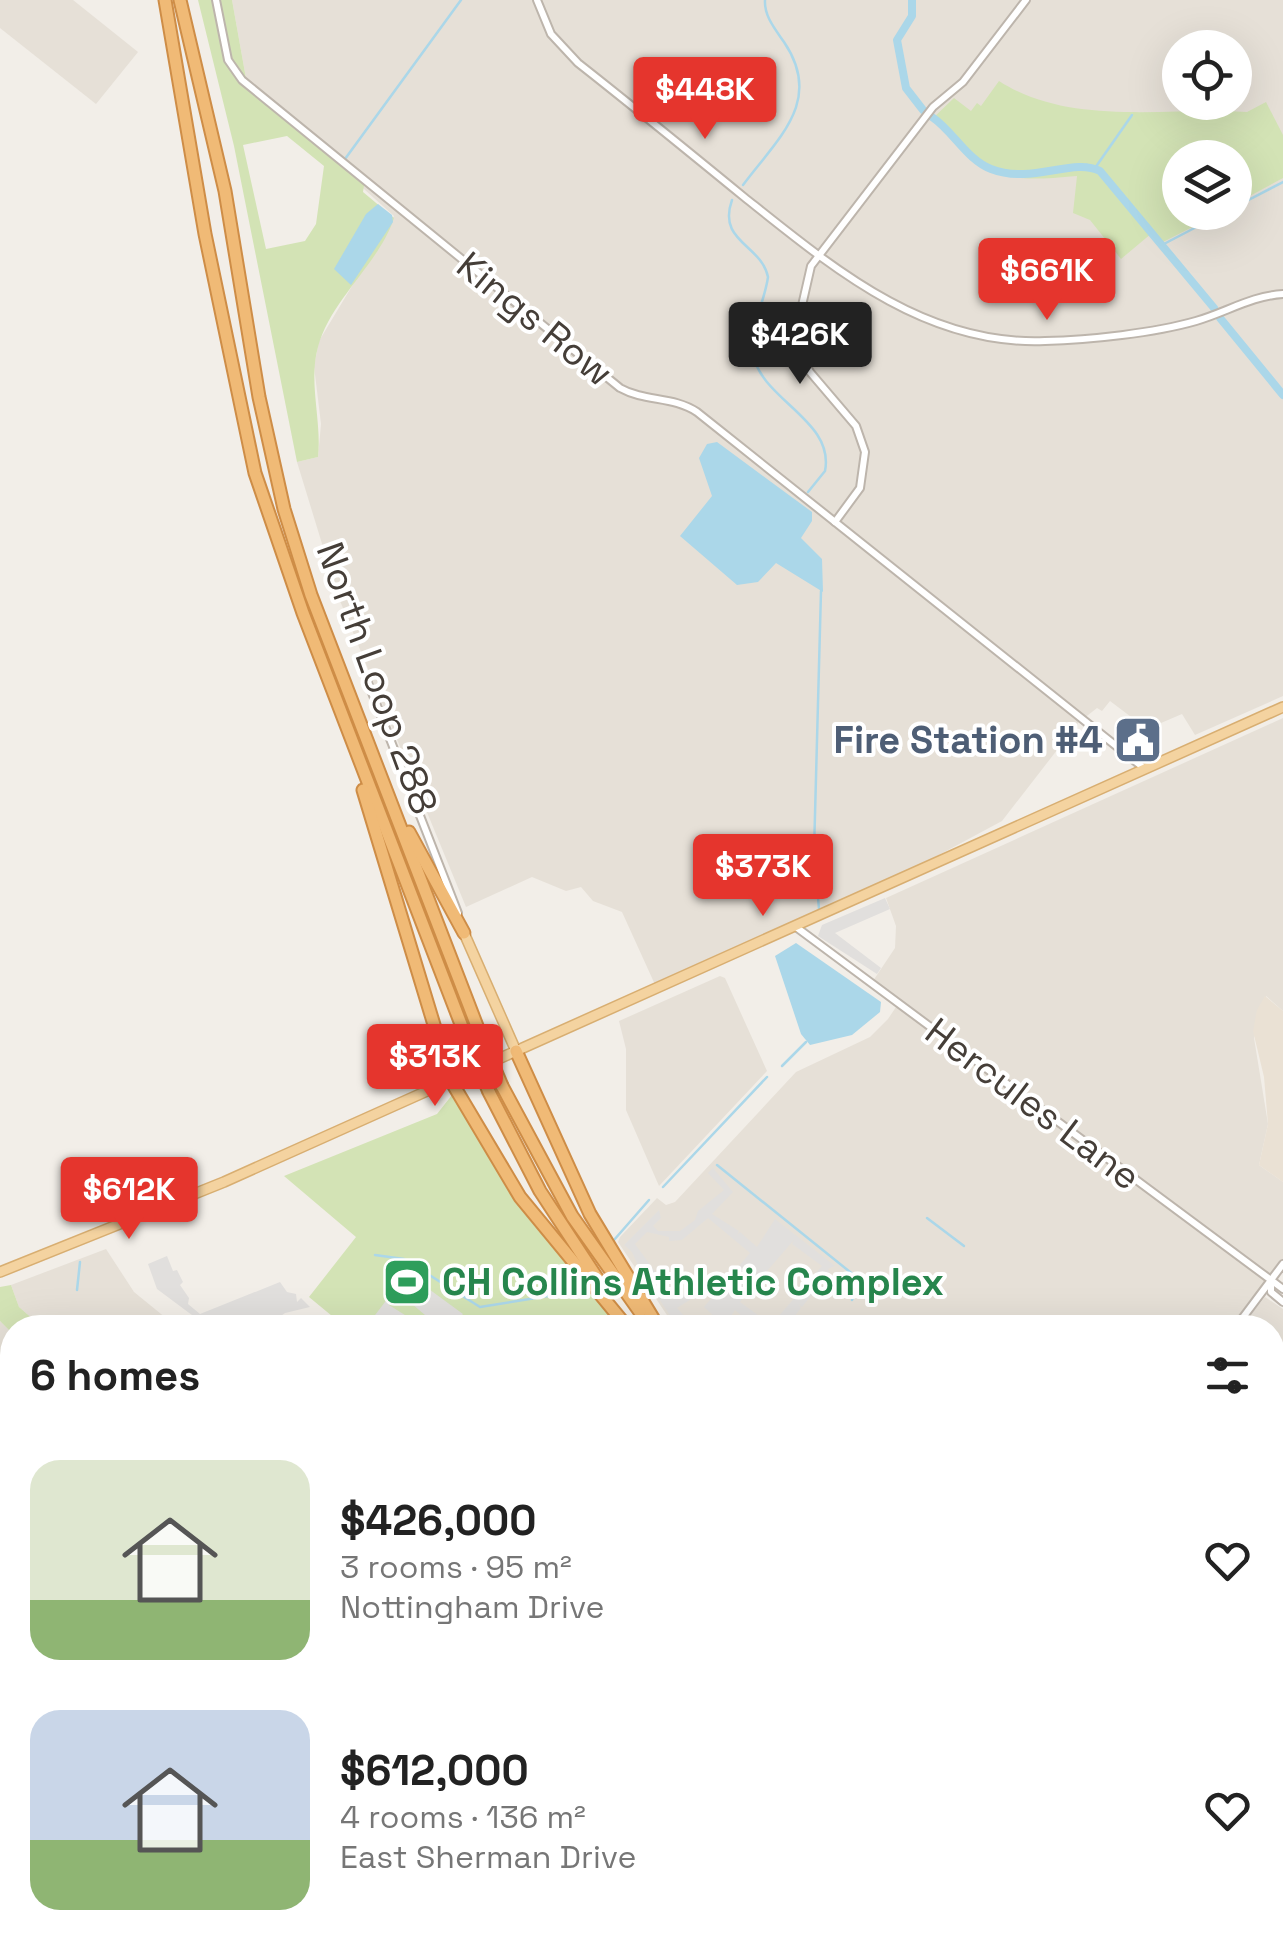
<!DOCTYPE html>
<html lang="en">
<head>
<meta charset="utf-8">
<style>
	body { margin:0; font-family:"Space Grotesk",sans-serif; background:#f2f2f2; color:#222; height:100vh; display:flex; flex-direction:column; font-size:38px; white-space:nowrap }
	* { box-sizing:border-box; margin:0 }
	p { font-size:32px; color:#767676 }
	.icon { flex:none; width:55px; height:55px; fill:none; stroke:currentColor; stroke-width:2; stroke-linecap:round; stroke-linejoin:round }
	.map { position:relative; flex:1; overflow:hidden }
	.drawer { position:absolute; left:0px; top:1315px; width:1285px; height:642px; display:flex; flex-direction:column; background:#fff; border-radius:40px 40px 0 0; box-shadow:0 10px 40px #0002 }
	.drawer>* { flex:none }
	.controls { position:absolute; left:1162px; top:30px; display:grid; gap:20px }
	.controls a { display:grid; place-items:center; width:90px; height:90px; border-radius:50%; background:#fff; box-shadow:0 10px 40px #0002; font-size:50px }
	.price { position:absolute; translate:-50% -85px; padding:0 22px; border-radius:10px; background:#e5352d; color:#fff; font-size:32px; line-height:65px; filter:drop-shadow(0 2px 5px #0008) }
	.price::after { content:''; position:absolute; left:50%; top:60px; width:30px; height:22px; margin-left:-15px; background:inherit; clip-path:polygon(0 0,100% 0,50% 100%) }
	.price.selected { background:#222; color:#fff }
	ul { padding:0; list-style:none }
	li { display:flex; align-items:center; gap:30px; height:250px; padding:0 30px }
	li span { display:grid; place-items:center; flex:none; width:280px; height:200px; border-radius:30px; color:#555 }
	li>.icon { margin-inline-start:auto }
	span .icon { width:120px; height:120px; fill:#fffc; stroke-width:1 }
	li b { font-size:42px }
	h2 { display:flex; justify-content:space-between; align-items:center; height:120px; padding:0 30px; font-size:42px }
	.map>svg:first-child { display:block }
</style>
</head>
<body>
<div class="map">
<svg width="1283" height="1957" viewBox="0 0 1283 1957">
	<rect width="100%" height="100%" fill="#f2eee8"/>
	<g fill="#e6e0d7" fill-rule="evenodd">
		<path d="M0,0H73L138,52L96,104L0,28Z"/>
		<path d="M232,0H1283V696L1195,735L1182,714L1147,729L1110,701L1102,711L1097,708L1078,723L1002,821L855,900L657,989L622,912L593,901L581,887L566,891L532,877L466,907L338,596L297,462L318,457L321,424L314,366L319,341L394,216L247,84ZM1180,48H1235V102H1180ZM1180,158H1235V212H1180Z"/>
		<path d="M1283,718V1011L1266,996L1254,1038L1268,1124L1259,1165L1283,1182V1264L1235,1327H675L618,1242L620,1237L657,1198L666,1205L675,1202L796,1072L870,1037L888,1019L898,1004L871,984L895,948L896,926L886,898Z"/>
		<path d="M720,976L725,978L767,1071L659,1186L626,1110V1049L619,1021Z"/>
		<path d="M106,1249L134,1292L177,1327H42L19,1307L11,1285Z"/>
		<path d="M1265,1297L1283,1309V1757L1273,1771L1272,1328L1241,1327Z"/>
		<path d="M0,1321L12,1333V1502L0,1513Z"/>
		<path d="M127,1945H720L736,1957H117Z"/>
		<path d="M918,1945H1133L1124,1957H916Z"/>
	</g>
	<path fill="#eae1d4" d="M1265,996L1283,1011V1182L1259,1165L1268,1124L1264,1077L1253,1031L1257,1010Z"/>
	<g fill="#d3e3b5" fill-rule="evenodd">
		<path d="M198,0H232L247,84L365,179L363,192L394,218C379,264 331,299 318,347C308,382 322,421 318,457L297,462L234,146ZM287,136L324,166L316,224L305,241L266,249L243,145Z"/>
		<path d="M999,81C1070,127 1166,107 1247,112L1266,102L1283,135V178L1235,204V158H1180V212L1220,213L1161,243L1152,233L1121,259L1090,220L1073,213L1077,176C992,184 992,176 932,119L954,98L971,111L977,103L981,106Z"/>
		<path d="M452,1095L509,1190L620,1327H301L332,1316L309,1297L356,1237L284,1176L437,1114Z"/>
		<path d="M11,1285L19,1307L42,1327L12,1328V1333L0,1321V1287Z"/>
		<path d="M0,1535L12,1546V1945H95L86,1957H0Z"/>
		<path d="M1283,1757V1832L1273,1826V1771Z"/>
		<path d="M720,1945H763L775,1953L777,1945H865L868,1951L883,1956L893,1945H918L916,1957H736Z"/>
	</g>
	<g fill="#e1dfdd">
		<path d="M885,898L890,909L835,933L881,968L877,974L818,936L822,925Z"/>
		<path d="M713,1168L733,1192L712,1214L739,1231L737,1235L740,1232L757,1247L775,1219L835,1266L828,1269L830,1272L802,1307L799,1305L801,1308L786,1327L772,1324L822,1266L792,1244L794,1240L740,1302L770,1324L768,1328L754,1327L735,1310L724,1327H708L717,1319L704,1307L750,1253L708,1218L682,1240L669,1241V1237L647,1232L635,1244L673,1296L671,1299L692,1289L693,1298L677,1308L694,1327H678L676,1318L673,1320L652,1288L654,1285L650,1286L641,1271L643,1268L640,1270L632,1252L624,1245L659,1210L661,1218L653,1226L658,1231H680L695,1220L698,1211L724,1190L708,1173Z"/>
		<path d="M167,1256L173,1271L177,1270L183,1282L180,1285L189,1298L188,1304L200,1314L280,1282L287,1292L296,1294L297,1302L301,1298L310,1307L285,1313L270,1324L268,1321L262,1327H208L157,1289L148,1264Z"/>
		<path d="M407,1273L463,1314L453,1327H439L398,1292L389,1305L424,1327H366Z"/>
	</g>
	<g fill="#abd7e9">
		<path d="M378,204L392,215L393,222L351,285L334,269L366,214Z"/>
		<path d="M717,442L812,512V521L801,538L822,559L823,592L776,563L758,582L737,585L680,536L712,496L699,458L707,444Z"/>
		<path d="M796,943L881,1002L880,1012L852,1035L810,1045L801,1034L775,956Z"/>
		<path d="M155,1945H244L258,1957H163Z"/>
	</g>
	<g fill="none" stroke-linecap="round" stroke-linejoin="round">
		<g stroke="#abd7e9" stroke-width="2.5">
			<path d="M345,159L461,0"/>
			<path d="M1095,168L1132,115"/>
			<path d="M743,185C778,138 824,101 784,42C775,29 764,16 765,0"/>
			<path d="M732,200C717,242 761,244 768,277C765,301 749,329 753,354C761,400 835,420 825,471L808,492"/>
			<path d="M1235,207L1283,182"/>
			<path d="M1162,245L1225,212"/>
			<path d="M819,909L814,852L821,591"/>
			<path d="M782,1066L806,1042"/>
			<path d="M717,1165L860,1280L852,1300"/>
			<path d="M663,1187L767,1077"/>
			<path d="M927,1218L964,1246"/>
			<path d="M614,1240L649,1200"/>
			<path d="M375,1255L404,1259L480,1307L548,1296"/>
			<path d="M77,1290L80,1262"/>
			<path d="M554,1295L572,1291L579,1282"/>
			<path d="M557,1957L636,1946"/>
		</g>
		<g stroke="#abd7e9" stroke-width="8">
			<path d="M912,0V16L897,40L906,88L923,110"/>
			<path d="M932,117C953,131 967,160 991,169C1032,185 1073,157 1100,171L1214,308"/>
			<path d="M1220,318L1283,395"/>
		</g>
		<g stroke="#bdb5ac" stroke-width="10">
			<g id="minor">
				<path d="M216,0L228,60L242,80L620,388C645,402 673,396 697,412L1145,769"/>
				<path d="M537,0L551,34L578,63C634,107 689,152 744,197C833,268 925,346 1045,341C1090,340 1154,333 1196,321C1227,312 1251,296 1283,294"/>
				<path d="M835,522L860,488L865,452L856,426L810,372L800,353L798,323L811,266L933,107L963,82L1026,0"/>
				<path d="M367,680L458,913"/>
				<path d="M796,927L1283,1289"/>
				<path d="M1271,1282V1292L1283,1302"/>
				<path d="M1235,1328L1283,1264"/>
			</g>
		</g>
		<g stroke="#d8ae71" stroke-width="12">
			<g id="major">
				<path d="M464,933L516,1051"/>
				<path d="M0,1272L224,1182L1283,707"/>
			</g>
		</g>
		<g stroke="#ce8d47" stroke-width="15">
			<g id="highway">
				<path d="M165,0L205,234L255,473L303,613L469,1045"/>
				<path d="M180,0L225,191L259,397L284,509L311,595L482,1039"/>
				<path d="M363,790L451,1081L520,1197L628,1328"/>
				<path d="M409,832L464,933"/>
				<path d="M516,1051L590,1214L659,1328"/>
				<path d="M502,1086L572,1216L640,1312"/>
				<path d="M489,1092L540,1191L603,1287"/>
				<path d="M1272,1842L1283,1850"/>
				<path d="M1272,1859L1283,1867"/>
				<path d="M1272,1874L1283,1885"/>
			</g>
		</g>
		<use href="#minor" stroke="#fff" stroke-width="6"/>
		<use href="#major" stroke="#f4d3a0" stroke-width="9"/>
		<use href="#highway" stroke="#f0ba76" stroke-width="11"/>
		<g stroke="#ce8d47" stroke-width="15" stroke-linecap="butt">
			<g id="highway-bridge">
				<path d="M482,1039L502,1086"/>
				<path d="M469,1045L489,1092"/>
			</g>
		</g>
		<use href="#highway-bridge" stroke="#f0ba76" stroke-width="11"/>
	</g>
	<defs>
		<g id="civic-square" transform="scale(2.5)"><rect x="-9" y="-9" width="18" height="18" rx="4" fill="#5c6f8a" stroke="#fff"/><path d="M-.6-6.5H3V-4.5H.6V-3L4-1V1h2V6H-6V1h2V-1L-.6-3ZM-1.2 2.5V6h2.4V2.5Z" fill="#fff"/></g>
		<g id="stadium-square" transform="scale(2.5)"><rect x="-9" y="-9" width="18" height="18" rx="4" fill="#2e9e5b" stroke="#fff"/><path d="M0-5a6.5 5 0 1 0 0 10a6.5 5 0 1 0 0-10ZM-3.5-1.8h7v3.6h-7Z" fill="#fff"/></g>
	</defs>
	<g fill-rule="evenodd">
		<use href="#civic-square" x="1138" y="740"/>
		<use href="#stadium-square" x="407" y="1282"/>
	</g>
	<g text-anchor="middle" stroke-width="8" stroke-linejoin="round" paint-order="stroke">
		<g font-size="38" fill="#453e38" stroke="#fff">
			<text transform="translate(535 319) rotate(39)" y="13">Kings Row</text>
			<text transform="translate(377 678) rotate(70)" y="13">North Loop 288</text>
			<text transform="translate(1033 1104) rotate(37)" y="13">Hercules Lane</text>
		</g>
		<g font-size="38" font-weight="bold" fill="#4e5e75" stroke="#fff" text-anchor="end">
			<text x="1103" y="753">Fire Station #4</text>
		</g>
		<g font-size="38" font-weight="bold" fill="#27864d" stroke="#fff" text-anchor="start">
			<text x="442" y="1295">CH Collins Athletic Complex</text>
		</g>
	</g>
</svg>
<div class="controls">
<a><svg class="icon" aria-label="locate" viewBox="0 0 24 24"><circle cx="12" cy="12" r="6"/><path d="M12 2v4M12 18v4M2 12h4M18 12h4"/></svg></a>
<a><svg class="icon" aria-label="layers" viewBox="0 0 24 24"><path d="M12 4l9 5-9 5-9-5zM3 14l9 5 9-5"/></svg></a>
</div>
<b class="price" style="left:705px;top:142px">$448K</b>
<b class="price" style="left:1047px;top:323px">$661K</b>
<b class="price selected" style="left:800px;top:387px">$426K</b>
<b class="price" style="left:763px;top:919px">$373K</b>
<b class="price" style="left:435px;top:1109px">$313K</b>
<b class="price" style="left:129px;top:1242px">$612K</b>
<section class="drawer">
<h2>6 homes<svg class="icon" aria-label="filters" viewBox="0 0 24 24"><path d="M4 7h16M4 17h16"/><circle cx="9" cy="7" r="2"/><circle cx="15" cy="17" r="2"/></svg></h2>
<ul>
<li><span style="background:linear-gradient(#dfe7d0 70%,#8fb573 0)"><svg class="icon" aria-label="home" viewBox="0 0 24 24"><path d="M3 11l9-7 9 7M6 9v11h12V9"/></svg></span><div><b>$426,000</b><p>3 rooms · 95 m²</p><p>Nottingham Drive</p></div><svg class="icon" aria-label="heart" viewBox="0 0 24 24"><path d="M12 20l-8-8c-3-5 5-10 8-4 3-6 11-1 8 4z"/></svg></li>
<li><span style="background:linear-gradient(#c9d6e8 65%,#8fb573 0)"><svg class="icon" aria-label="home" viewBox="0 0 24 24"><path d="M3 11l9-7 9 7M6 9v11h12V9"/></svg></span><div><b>$612,000</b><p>4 rooms · 136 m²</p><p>East Sherman Drive</p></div><svg class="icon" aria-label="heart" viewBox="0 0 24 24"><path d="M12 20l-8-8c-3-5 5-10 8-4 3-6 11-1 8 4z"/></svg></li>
</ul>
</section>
</div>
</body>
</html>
